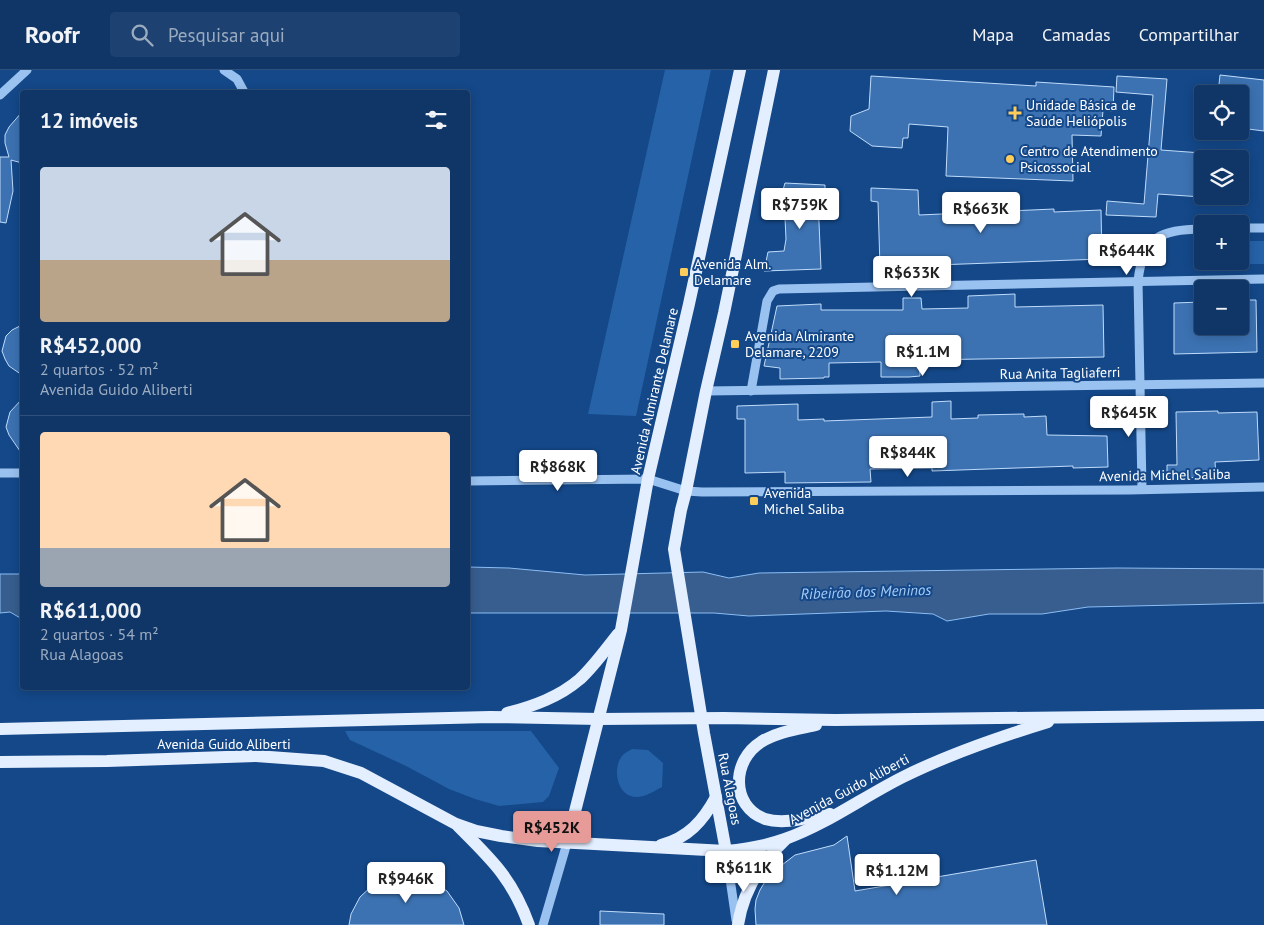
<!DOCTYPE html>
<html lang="pt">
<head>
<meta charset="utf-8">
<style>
	body { margin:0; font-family:"PT Sans",sans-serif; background:#1d4170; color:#f1f3f6; height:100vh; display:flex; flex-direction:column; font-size:19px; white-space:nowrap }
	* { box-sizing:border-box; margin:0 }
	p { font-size:16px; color:#9babc0 }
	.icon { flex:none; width:28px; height:28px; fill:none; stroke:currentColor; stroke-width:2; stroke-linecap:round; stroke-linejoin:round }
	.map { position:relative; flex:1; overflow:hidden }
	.side { position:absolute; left:20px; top:20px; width:450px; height:600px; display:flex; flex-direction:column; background:#0f3667; border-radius:5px; box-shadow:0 2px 12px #0003,0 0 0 1px #2f507b }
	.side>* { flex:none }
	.tools { position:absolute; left:1194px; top:15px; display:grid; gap:10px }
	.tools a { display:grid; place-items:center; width:55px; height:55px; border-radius:5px; background:#0f3667; box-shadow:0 2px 12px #0003,0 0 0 1px #2f507b; font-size:25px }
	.price { position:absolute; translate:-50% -42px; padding:0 11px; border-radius:5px; background:#fff; color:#222; font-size:16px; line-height:32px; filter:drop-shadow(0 1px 2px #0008) }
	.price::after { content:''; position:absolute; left:50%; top:30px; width:15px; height:11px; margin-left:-8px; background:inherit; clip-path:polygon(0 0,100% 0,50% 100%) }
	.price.selected { background:#e69b98; color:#111 }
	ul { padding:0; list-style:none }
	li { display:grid; align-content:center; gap:10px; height:265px; padding:0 20px }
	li+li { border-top:1px solid #2f507b }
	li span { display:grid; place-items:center; height:155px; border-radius:5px; color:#555 }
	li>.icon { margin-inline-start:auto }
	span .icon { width:90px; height:90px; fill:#fffc; stroke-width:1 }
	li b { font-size:21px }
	h2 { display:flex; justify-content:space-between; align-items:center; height:60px; padding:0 20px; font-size:21px }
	header { display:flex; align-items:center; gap:30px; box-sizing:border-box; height:70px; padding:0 25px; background:#0f3667; border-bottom:1px solid #2f507b }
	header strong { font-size:24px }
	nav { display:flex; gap:28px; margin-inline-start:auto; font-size:18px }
	.search { width:350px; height:45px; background:#1d4170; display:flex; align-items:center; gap:12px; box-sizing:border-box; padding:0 18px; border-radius:5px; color:#9babc0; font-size:19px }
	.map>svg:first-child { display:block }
</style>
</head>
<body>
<header>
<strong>Roofr</strong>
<div class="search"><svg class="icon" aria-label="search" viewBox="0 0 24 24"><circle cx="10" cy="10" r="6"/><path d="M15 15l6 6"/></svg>Pesquisar aqui</div>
<nav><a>Mapa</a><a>Camadas</a><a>Compartilhar</a></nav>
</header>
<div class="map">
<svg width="1264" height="855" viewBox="0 0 1264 855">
	<rect width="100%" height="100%" fill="#144889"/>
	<g fill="#2662a8">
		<path d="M665,0H711L636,346L588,344Z"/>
		<path d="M1241,171H1264V194H1242Z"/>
		<path d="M345,661H531L559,698L549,726L543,732L499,736L475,729L449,719L406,696L350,670Z"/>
		<path d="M632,679L648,680L663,693L662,717C654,721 646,727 636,727C617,726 612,699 622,686C624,683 629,681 632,679Z"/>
	</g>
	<g fill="#375e8f" stroke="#8cbdf3">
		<path d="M468,497L509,498L585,505L703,502L729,508L759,503L1117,498L1264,499V533L1088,537L1042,544H989L947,551L933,544L886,541L749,546L714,543H468Z"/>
		<path d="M0,504H22V549L10,542L0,543Z"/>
	</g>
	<g fill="#3c72b2" stroke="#c0dcfb">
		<path d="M1220,5L1264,10V61L1240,58V24H1218Z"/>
		<path d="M871,6L1036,16V12L1114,17L1113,41L1103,40L1101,66L1072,65L1073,111L946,106L948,57L909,54L908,68H903L902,78L872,76L850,61L851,46L869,39Z"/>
		<path d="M1117,6L1167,9L1161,80L1202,83V127L1158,124L1156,147L1106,145L1107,131L1144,134L1153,25L1116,22Z"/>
		<path d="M22,42V93L11,90L13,121L6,153L0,152V87H9L5,73V65L9,57Z"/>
		<path d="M785,113L825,115V130L818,129L821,199L764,201L768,182L784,181L786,169L784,127H781Z"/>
		<path d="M871,118L918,120L919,145L1054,139V142L1101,140L1102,189L880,197L878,132L871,131Z"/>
		<path d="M1015,224V237L1103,235L1104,287L919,290L920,306L909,307H881V292L829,293V307H824V308L780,309V298L764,296L777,236L821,234V240H903V228H921L922,239L968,238V226Z"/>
		<path d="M1240,230H1256L1257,282L1174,284V233L1202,232V264H1236V256H1240Z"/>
		<path d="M22,255V305L9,296L5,289L2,281L6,266L12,260Z"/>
		<path d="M1108,328L1122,329L1134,336V341L1108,342Z"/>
		<path d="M22,329V384L9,365L6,357L10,342Z"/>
		<path d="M951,331V349L978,348V345L1024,344V347L1046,346L1047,365L1107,366L1108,397L1073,398V396L932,401V398L870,399L871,412L785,413V402L745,403V349H737V336L798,334V350L824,349V351L932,347V332Z"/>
		<path d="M1218,341V343L1257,342L1259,390L1215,392L1216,407L1167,408V395H1177L1176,342Z"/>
		<path d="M847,766L855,821L1036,790L1047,855H756L755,839L756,830L760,820L769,805L795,785L834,775Z"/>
		<path d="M412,805L431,810L447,821L459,838L464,855H349L351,844L360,827L374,814L392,806Z"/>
		<path d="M600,841L664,844V855H600Z"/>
	</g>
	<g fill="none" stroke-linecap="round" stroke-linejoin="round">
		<g stroke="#9ac2f0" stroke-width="9">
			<path d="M224,0L237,9L244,22"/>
			<path d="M0,25L27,0"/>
			<path d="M1240,158H1264"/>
			<path d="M706,321L1264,313"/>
			<path d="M751,321L767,231L773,221L779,219L1264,209"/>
			<path d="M0,403H22"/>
			<path d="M468,411L648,409L686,421L702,422L1129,420L1264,417"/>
			<path d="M1142,419L1138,211C1143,166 1160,160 1202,159"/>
			<path d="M726,781L736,850"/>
			<path d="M543,855L567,773"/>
		</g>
		<g stroke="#e3eeff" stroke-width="12">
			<path d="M507,643C534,636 559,627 580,609C594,596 606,579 618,564"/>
			<path d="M816,655C798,659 776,662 761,672C732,690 730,736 765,749C785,755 810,747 830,744"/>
			<path d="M0,659L490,647L599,649L724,648L835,650L1264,645"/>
			<path d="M0,692L107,691L256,686L324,691L361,703L456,754L476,761L501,766L538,771L726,781C746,779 766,776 785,769C827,754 863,727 903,707C949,684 999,667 1048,652"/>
			<path d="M458,756C492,790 512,808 529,855"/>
			<path d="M567,773L621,560L648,409L689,234L740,0"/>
			<path d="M661,775C688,768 703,751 716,727"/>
			<path d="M726,781L704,663L674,479L681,440L686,421L706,321L724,243L774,0"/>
			<path d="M738,855C743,822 760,794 784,771"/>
		</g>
	</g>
	<g fill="#ffcd59" stroke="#144889" stroke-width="2">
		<path d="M1012.5 35.5h5v5h5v5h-5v5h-5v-5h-5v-5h5z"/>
		<circle cx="1010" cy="89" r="5"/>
		<rect x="679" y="197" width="10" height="10" rx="2.5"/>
		<rect x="730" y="269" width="10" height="10" rx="2.5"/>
		<rect x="749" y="426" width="10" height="10" rx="2.5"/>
	</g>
	<g text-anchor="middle" stroke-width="4" stroke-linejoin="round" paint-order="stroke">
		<g font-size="14" fill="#fff" stroke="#144889" text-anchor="start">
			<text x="1026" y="40">Unidade Básica de<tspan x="1026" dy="16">Saúde Heliópolis</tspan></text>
			<text x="1020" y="86">Centro de Atendimento<tspan x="1020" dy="16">Psicossocial</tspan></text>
			<text x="694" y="199">Avenida Alm.<tspan x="694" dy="16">Delamare</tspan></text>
			<text x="745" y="271">Avenida Almirante<tspan x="745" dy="16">Delamare, 2209</tspan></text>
			<text x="764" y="428">Avenida<tspan x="764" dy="16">Michel Saliba</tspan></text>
		</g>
		<g font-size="14" fill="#fff" stroke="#144889">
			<text transform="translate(1060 303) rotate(-1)" y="5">Rua Anita Tagliaferri</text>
			<text transform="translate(654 321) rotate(-77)" y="5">Avenida Almirante Delamare</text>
			<text transform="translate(1165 405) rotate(-1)" y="5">Avenida Michel Saliba</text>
			<text x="224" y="679">Avenida Guido Aliberti</text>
			<text transform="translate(730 719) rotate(79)" y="5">Rua Alagoas</text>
			<text transform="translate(849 719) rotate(-28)" y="5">Avenida Guido Aliberti</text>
		</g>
		<g font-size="15" font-style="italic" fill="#a6ccf7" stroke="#144889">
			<text transform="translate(866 522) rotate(-2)" y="5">Ribeirão dos Meninos</text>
		</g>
	</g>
</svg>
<div class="tools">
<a><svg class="icon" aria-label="locate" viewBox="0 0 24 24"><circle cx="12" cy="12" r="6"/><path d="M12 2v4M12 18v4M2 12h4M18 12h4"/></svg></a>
<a><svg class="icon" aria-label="layers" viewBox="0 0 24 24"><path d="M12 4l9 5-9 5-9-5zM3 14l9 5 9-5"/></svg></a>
<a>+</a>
<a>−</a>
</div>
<b class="price" style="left:800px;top:160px">R$759K</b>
<b class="price" style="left:981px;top:164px">R$663K</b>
<b class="price" style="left:1127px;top:206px">R$644K</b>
<b class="price" style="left:912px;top:228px">R$633K</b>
<b class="price" style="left:923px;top:307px">R$1.1M</b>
<b class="price" style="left:1129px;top:368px">R$645K</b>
<b class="price" style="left:908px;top:408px">R$844K</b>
<b class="price" style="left:558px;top:422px">R$868K</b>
<b class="price selected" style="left:552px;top:783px">R$452K</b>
<b class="price" style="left:744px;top:823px">R$611K</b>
<b class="price" style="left:897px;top:826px">R$1.12M</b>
<b class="price" style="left:406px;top:834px">R$946K</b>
<section class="side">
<h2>12 imóveis<svg class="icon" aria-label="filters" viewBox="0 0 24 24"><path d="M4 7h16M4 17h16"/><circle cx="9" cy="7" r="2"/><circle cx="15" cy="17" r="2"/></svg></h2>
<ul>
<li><span style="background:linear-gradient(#c9d6e8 60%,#b9a48a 0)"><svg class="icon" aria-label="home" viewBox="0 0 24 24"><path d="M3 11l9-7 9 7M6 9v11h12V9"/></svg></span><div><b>R$452,000</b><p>2 quartos · 52 m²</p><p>Avenida Guido Aliberti</p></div></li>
<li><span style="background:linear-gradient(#ffd9b3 75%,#9aa5b1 0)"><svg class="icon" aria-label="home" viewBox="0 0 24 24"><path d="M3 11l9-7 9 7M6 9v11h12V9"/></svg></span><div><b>R$611,000</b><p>2 quartos · 54 m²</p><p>Rua Alagoas</p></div></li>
</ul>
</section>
</div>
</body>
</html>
